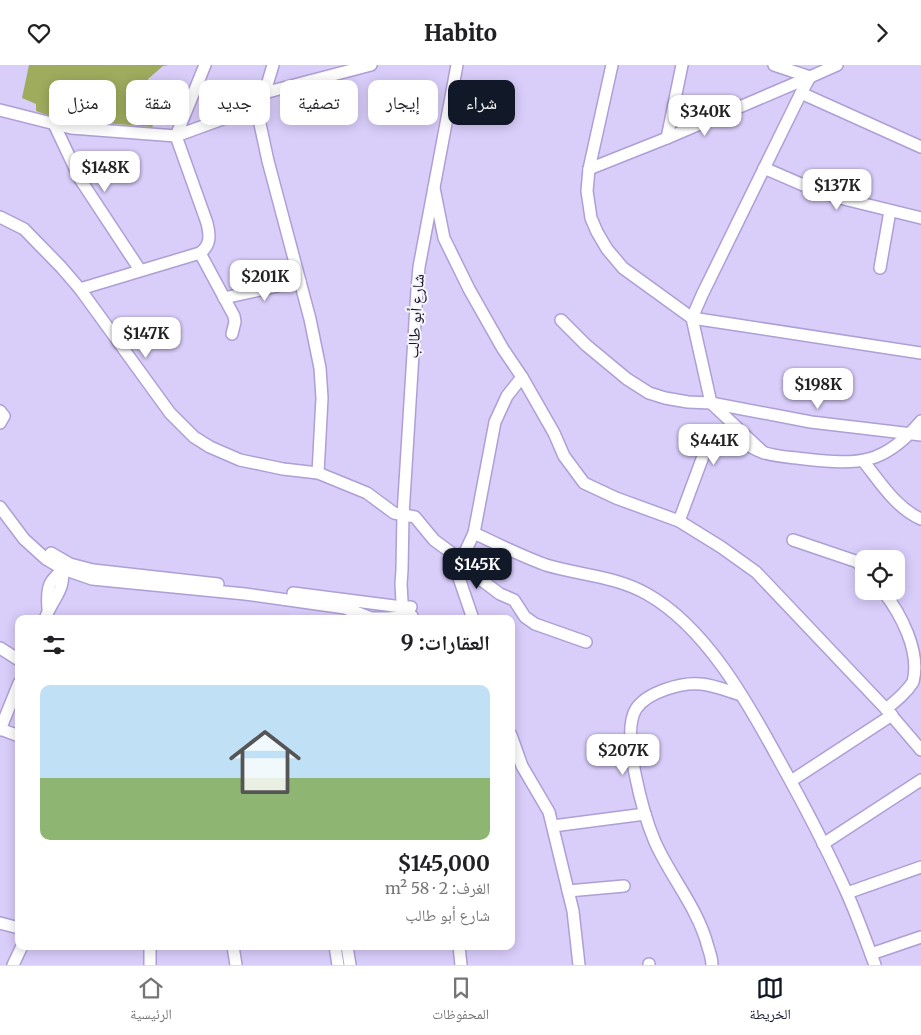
<!DOCTYPE html>
<html lang="ar">
<head>
<meta charset="utf-8">
<style>
	body { margin:0; font-family:Merriweather,"Noto Naskh Arabic",serif; background:#f6f6f6; color:#202124; direction:rtl; height:100vh; display:flex; flex-direction:column; font-size:19px; white-space:nowrap }
	* { box-sizing:border-box; margin:0 }
	p { font-size:16px; color:#757577 }
	.icon { flex:none; width:28px; height:28px; fill:none; stroke:currentColor; stroke-width:2; stroke-linecap:round; stroke-linejoin:round }
	.map { position:relative; flex:1; overflow:hidden; direction:ltr }
	.side { position:absolute; left:15px; top:550px; width:500px; height:335px; display:flex; flex-direction:column; background:#fff; border-radius:10px; box-shadow:0 2px 12px #0003; direction:rtl }
	.side>* { flex:none }
	.top-card { position:absolute; left:15px; top:15px; width:500px; height:45px; direction:rtl; display:flex; gap:10px }
	.controls { position:absolute; left:855px; top:485px; display:grid; gap:10px }
	.controls a { display:grid; place-items:center; width:50px; height:50px; border-radius:10px; background:#fff; box-shadow:0 2px 12px #0003; font-size:25px }
	.price { position:absolute; translate:-50% -42px; padding:0 11px; border-radius:10px; background:#fff; color:#222; font-size:16px; line-height:32px; filter:drop-shadow(0 1px 2px #0008) }
	.price::after { content:''; position:absolute; left:50%; top:30px; width:15px; height:11px; margin-left:-8px; background:inherit; clip-path:polygon(0 0,100% 0,50% 100%) }
	.price.active { background:#111827; color:#fff }
	ul { padding:0; list-style:none }
	li { display:grid; align-content:center; gap:10px; height:265px; padding:0 25px }
	li+li { border-top:1px solid #e0e0e0 }
	li span { display:grid; place-items:center; height:155px; border-radius:10px; color:#555 }
	li>.icon { margin-inline-start:auto }
	span .icon { width:90px; height:90px; fill:#fffc; stroke-width:1 }
	li b { font-size:21px }
	h2 { display:flex; justify-content:space-between; align-items:center; height:60px; padding:0 25px; font-size:21px }
	.pill { padding:0 18px; border-radius:10px; background:#fff; box-shadow:0 2px 12px #0003; font-size:18px; line-height:45px }
	.pill.active { background:#111827; color:#fff }
	header { display:flex; justify-content:space-between; align-items:center; height:65px; padding:0 25px; background:#fff; font-size:22px; font-weight:800 }
	.dock { display:flex; justify-content:space-around; align-items:center; height:70px; border-top:1px solid #e0e0e0; background:#fff; font-size:14px; color:#757577 }
	.dock a { display:grid; justify-items:center; gap:2px }
	.dock .active { color:#111827 }
	.map>svg:first-child { display:block }
</style>
</head>
<body>
<header><svg class="icon" aria-label="forward" viewBox="0 0 24 24"><path d="M9 5l7 7-7 7"/></svg>Habito<svg class="icon" aria-label="heart" viewBox="0 0 24 24"><path d="M12 20l-8-8c-3-5 5-10 8-4 3-6 11-1 8 4z"/></svg></header>
<div class="map">
<svg width="921" height="900" viewBox="0 0 921 900">
	<rect width="100%" height="100%" fill="#d9cdfa"/>
	<path fill="#9fac5e" d="M29,0H169L163,1L148,14L157,54L152,62L58,54L36,46V39L22,33Z"/>
	<g fill="none" stroke-linecap="round" stroke-linejoin="round">
		<g stroke="#ae9fd5" stroke-width="14">
			<g id="minor">
				<path d="M273,0L261,40L260,59L268,96L310,254L320,303L322,333L318,408"/>
				<path d="M612,0L589,104L587,126L591,153L597,167L607,184L623,203L692,253L921,288"/>
				<path d="M774,0L810,12"/>
				<path d="M264,28L371,0"/>
				<path d="M801,28L921,82"/>
				<path d="M0,45L71,63L176,71L261,40"/>
				<path d="M54,59L80,114L140,205"/>
				<path d="M667,73L682,0"/>
				<path d="M764,103L817,126L848,135L921,153"/>
				<path d="M589,104L667,73L810,12"/>
				<path d="M434,123L444,173L469,224L503,284L522,312L554,368L564,391L584,418L616,433L679,456L721,482L756,507L886,644L921,685"/>
				<path d="M0,152L24,164L61,202L80,224L170,348L194,372L210,382L240,395L283,404L318,408L367,428L394,448L415,452L434,475L461,495L480,514L500,529L514,535L525,552L535,559L586,577"/>
				<path d="M200,188L234,251L235,257L232,269"/>
				<path d="M880,203L890,146"/>
				<path d="M80,224L200,188C211,180 210,170 207,158L176,71L205,0"/>
				<path d="M224,233L300,216"/>
				<path d="M561,255L586,280L627,314L649,328L665,333L688,337L711,338L811,357L921,370"/>
				<path d="M0,346L4,351L0,358"/>
				<path d="M764,388L711,338L692,253L702,230L801,28L810,12L837,0"/>
				<path d="M864,397C880,417 896,443 921,454"/>
				<path d="M0,442L24,474L46,494L63,504L92,514L245,529L345,543L371,553H388L412,551"/>
				<path d="M679,456L708,378C713,371 717,367 726,368C737,373 748,381 759,386C774,392 789,392 805,394C859,400 884,400 921,356"/>
				<path d="M474,468C497,479 521,491 546,500C579,510 616,511 647,529C706,562 748,638 779,695C803,738 826,782 846,826C857,850 866,876 875,900"/>
				<path d="M793,475L855,496L864,502"/>
				<path d="M51,488L70,499L93,505L218,519"/>
				<path d="M883,526C901,549 921,587 913,617C906,628 896,636 886,644"/>
				<path d="M293,528L402,542H411"/>
				<path d="M48,544C46,520 49,516 67,501"/>
				<path d="M45,554C54,530 66,527 62,499"/>
				<path d="M403,554L401,519L402,505L403,450L417,225L419,202L457,0"/>
				<path d="M473,554L459,513V500L474,468L495,357L507,331L522,312"/>
				<path d="M0,583L19,595"/>
				<path d="M0,664L19,671"/>
				<path d="M0,665L19,618"/>
				<path d="M511,670L522,701L549,747L573,846L579,900"/>
				<path d="M791,716L892,650"/>
				<path d="M553,761L645,749"/>
				<path d="M823,779L921,715"/>
				<path d="M568,826L624,821"/>
				<path d="M847,828L921,802"/>
				<path d="M0,858L19,863"/>
				<path d="M150,881V900"/>
				<path d="M233,881L236,900"/>
				<path d="M335,881L338,900"/>
				<path d="M347,881L350,900"/>
				<path d="M459,881L461,900"/>
				<path d="M871,889L921,872"/>
				<path d="M649,899V900"/>
				<path d="M13,900L22,881"/>
				<path d="M712,900C712,894 710,888 708,882C698,843 671,813 655,777C644,751 620,669 636,644C647,627 682,617 701,619C714,620 728,626 741,630"/>
			</g>
		</g>
		<use href="#minor" stroke="#fff" stroke-width="11"/>
	</g>
	<g text-anchor="middle" stroke-width="4" stroke-linejoin="round" paint-order="stroke">
		<g font-size="16" fill="#181226" stroke="#f6f5fb">
			<text transform="translate(415 251) rotate(-86)" y="6">شارع أبو طالب</text>
		</g>
	</g>
</svg>
<div class="controls">
<a><svg class="icon" aria-label="locate" viewBox="0 0 24 24"><circle cx="12" cy="12" r="6"/><path d="M12 2v4M12 18v4M2 12h4M18 12h4"/></svg></a>
</div>
<b class="price" style="left:705px;top:72px">$340K</b>
<b class="price" style="left:105px;top:128px">$148K</b>
<b class="price" style="left:837px;top:146px">$137K</b>
<b class="price" style="left:265px;top:237px">$201K</b>
<b class="price" style="left:146px;top:294px">$147K</b>
<b class="price" style="left:818px;top:345px">$198K</b>
<b class="price" style="left:714px;top:401px">$441K</b>
<b class="price active" style="left:477px;top:525px">$145K</b>
<b class="price" style="left:623px;top:711px">$207K</b>
<div class="top-card">
<a class="pill active">شراء</a>
<a class="pill">إيجار</a>
<a class="pill">تصفية</a>
<a class="pill">جديد</a>
<a class="pill">شقة</a>
<a class="pill">منزل</a>
</div>
<section class="side">
<h2>العقارات: 9<svg class="icon" aria-label="filters" viewBox="0 0 24 24"><path d="M4 7h16M4 17h16"/><circle cx="9" cy="7" r="2"/><circle cx="15" cy="17" r="2"/></svg></h2>
<ul>
<li><span style="background:linear-gradient(#bfe0f5 60%,#8fb573 0)"><svg class="icon" aria-label="home" viewBox="0 0 24 24"><path d="M3 11l9-7 9 7M6 9v11h12V9"/></svg></span><div><b>$145,000</b><p>الغرف: 2 · 58 m²</p><p>شارع أبو طالب</p></div></li>
</ul>
</section>
</div>
<nav class="dock">
<a class="active"><svg class="icon" aria-label="map" viewBox="0 0 24 24"><path d="M3 6l6-2 6 2 6-2v14l-6 2-6-2-6 2zM9 4v14M15 6v14"/></svg>الخريطة</a>
<a><svg class="icon" aria-label="saved" viewBox="0 0 24 24"><path d="M7 4h10v16l-5-4-5 4z"/></svg>المحفوظات</a>
<a><svg class="icon" aria-label="home" viewBox="0 0 24 24"><path d="M3 11l9-7 9 7M6 9v11h12V9"/></svg>الرئيسية</a>
</nav>
</body>
</html>
